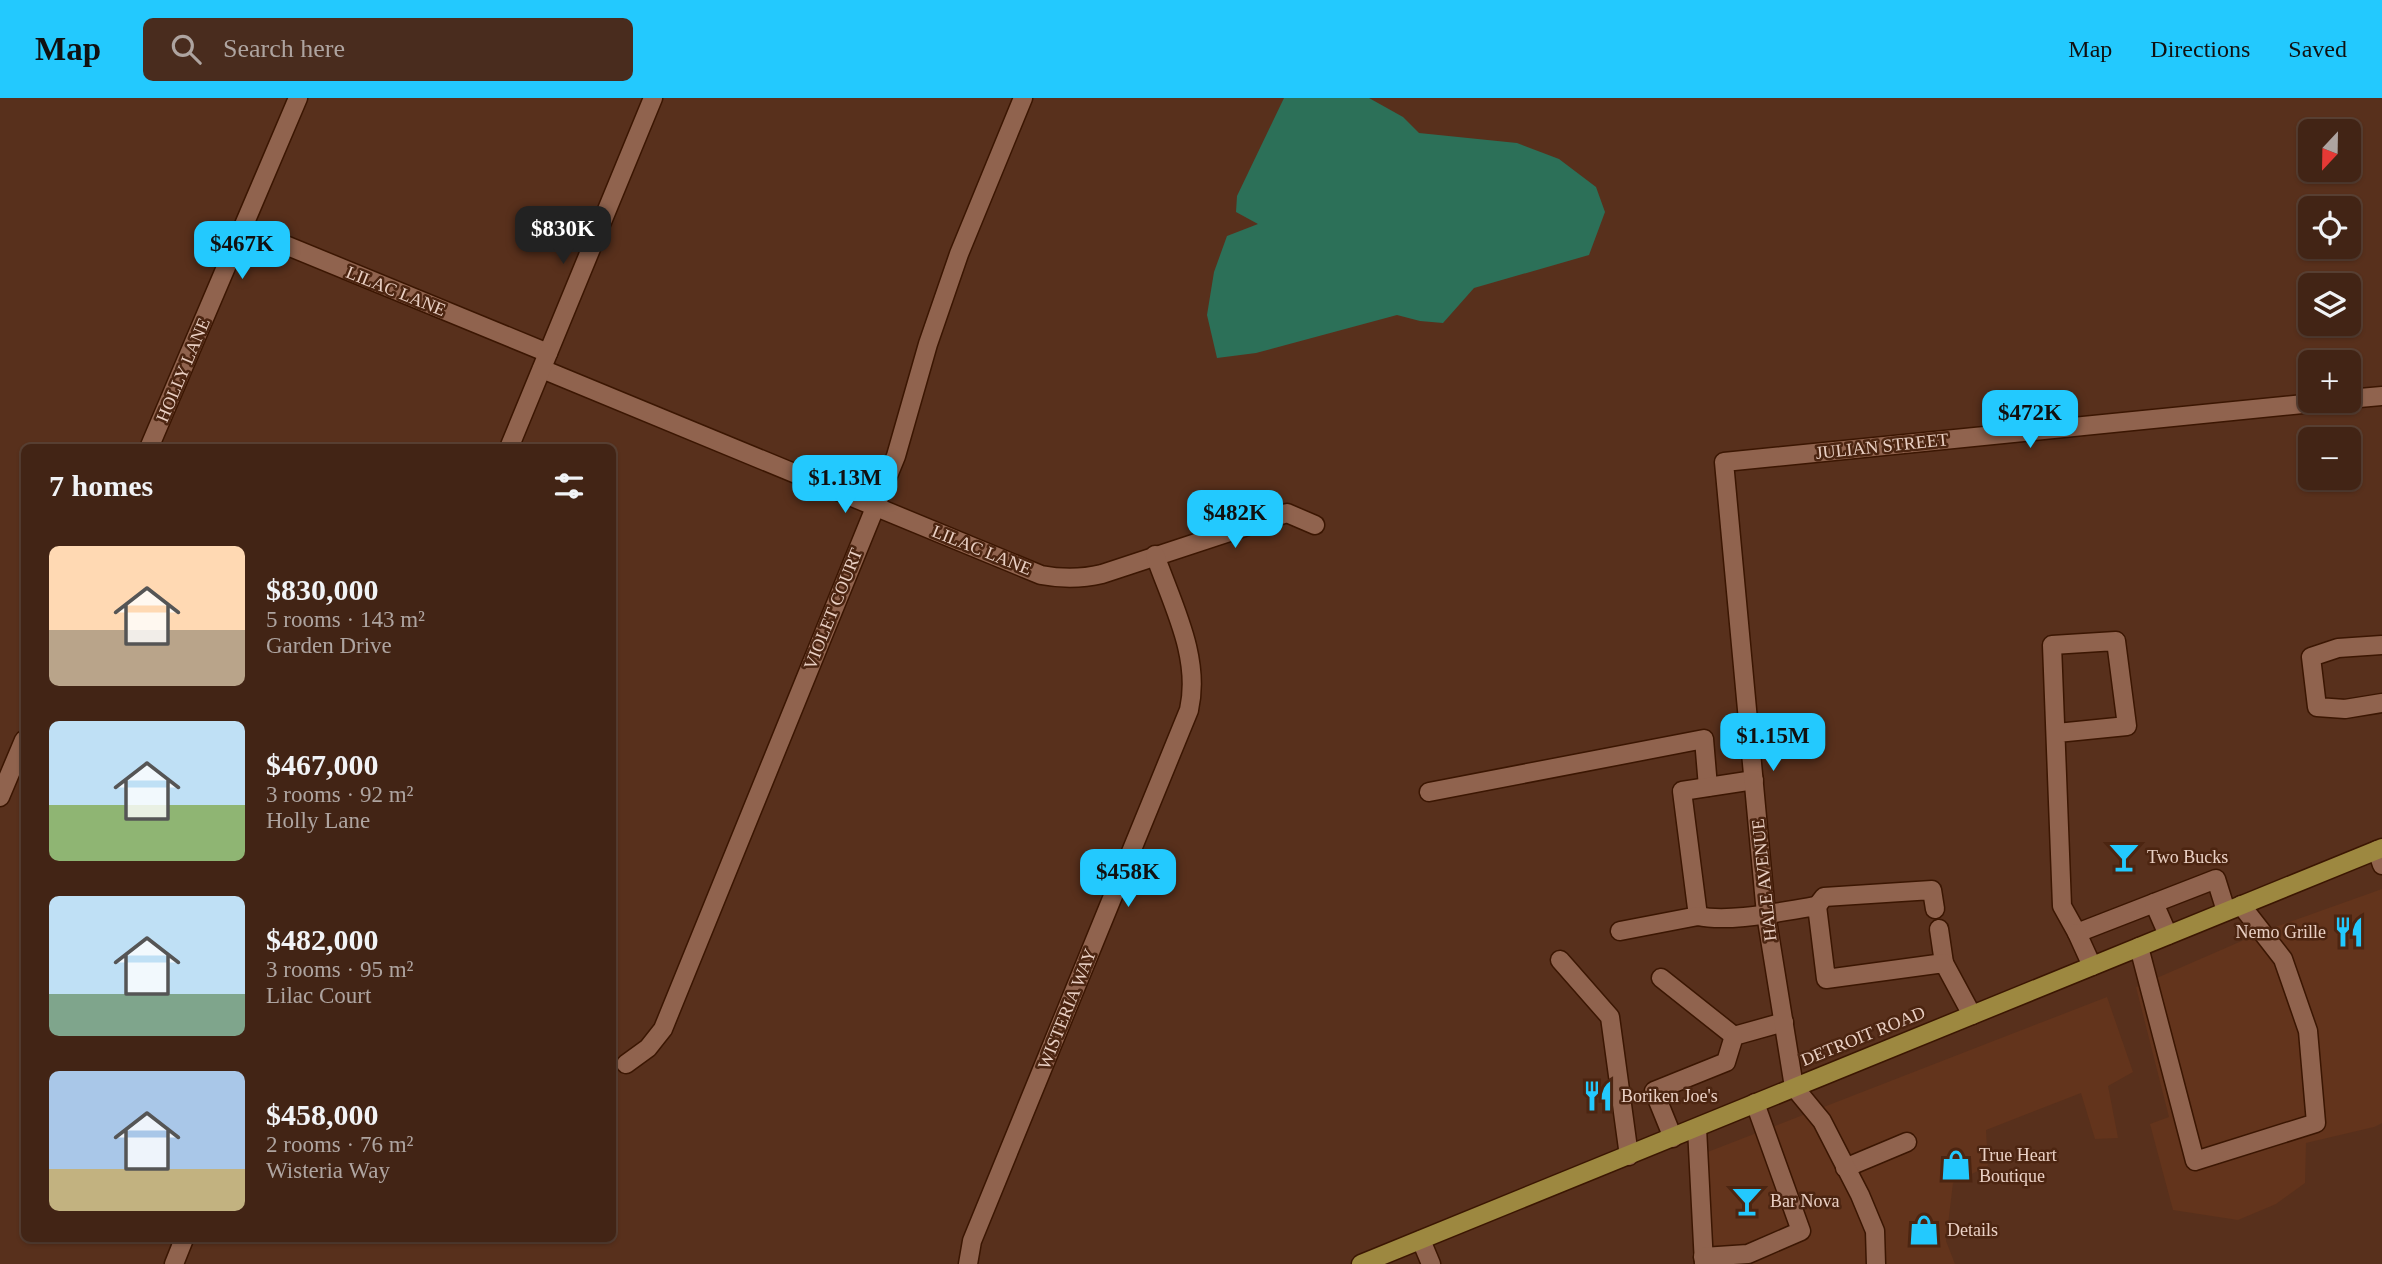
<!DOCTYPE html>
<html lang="en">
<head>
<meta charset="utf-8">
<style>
	body { margin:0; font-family:Georgia,serif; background:#492c1e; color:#f1f3f6; height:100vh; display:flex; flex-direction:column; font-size:26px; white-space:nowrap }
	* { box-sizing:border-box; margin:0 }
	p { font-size:23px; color:#aea4a0 }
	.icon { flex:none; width:38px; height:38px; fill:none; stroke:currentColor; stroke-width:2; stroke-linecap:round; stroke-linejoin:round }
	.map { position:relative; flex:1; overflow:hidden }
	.details { position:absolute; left:21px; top:346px; width:595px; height:798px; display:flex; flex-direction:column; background:#422415; border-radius:10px; box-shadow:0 2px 5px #0004,0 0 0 2px #5a4134 }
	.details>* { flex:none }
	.needle { width:46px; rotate:202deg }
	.tools { position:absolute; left:2298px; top:21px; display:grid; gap:14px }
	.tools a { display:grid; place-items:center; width:63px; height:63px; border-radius:10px; background:#422415; box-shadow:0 2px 5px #0004,0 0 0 2px #5a4134; font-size:35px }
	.price { position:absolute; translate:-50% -60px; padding:0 16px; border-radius:14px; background:#23c9fe; color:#111; font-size:23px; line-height:46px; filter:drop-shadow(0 2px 4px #0008) }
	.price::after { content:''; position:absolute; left:50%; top:42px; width:21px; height:16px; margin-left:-10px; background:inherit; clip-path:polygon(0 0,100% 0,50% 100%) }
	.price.on { background:#222; color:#fff }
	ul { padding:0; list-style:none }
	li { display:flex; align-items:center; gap:21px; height:175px; padding:0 28px }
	li span { display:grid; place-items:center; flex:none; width:196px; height:140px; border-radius:10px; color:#555 }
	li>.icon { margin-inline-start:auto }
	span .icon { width:84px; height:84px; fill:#fffc; stroke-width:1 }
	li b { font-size:30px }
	h2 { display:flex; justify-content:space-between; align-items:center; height:84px; padding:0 28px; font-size:30px }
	header { display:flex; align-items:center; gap:42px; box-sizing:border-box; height:98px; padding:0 35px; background:#23c9fe; color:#111 }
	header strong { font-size:33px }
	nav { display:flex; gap:38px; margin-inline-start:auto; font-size:24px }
	.search { width:490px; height:63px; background:#492c1e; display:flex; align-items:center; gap:18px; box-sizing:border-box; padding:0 24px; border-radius:10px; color:#aea4a0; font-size:26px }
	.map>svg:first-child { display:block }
</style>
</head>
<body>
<header>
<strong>Map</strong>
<div class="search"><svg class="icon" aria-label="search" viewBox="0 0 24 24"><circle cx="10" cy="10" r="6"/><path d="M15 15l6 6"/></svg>Search here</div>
<nav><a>Map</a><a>Directions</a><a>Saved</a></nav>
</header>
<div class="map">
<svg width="2382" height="1166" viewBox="0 0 2382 1166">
	<rect width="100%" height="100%" fill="#58301c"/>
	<g fill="#63341c">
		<path d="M2382,791V1025L2374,1029L2306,1045L2305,1085L2276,1106L2238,1122L2173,1112L2150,1026L2169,1019L2136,889L2267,832Z"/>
		<path d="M2107,899L2133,974L2108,988L2118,1040L2095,1041L2081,995L1986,1032L1988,1068L1953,1085L1946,1143L1955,1166H1710L1705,1055Z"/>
	</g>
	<path fill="#2c7058" d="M1284,0H1369L1403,19L1419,35L1517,45L1559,61L1596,89L1605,114L1589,157L1474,190L1443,225L1420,223L1397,217L1256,255L1217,260L1207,217L1214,174L1227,138L1258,126L1236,114L1237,98Z"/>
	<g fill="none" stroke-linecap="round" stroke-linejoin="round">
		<g stroke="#3b1602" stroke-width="21">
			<g id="minor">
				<path d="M244,130L548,255"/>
				<path d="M542,271L1041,477C1062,481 1081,481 1102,476L1287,415L1315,427"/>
				<path d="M2348,301L2382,298"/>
				<path d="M149,350L298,0"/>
				<path d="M509,350L653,0"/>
				<path d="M2382,547L2338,550L2311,559L2317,609L2345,611L2382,605"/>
				<path d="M2057,635L2127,628L2116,543L2052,547L2062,808L2077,835L2216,781L2226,813"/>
				<path d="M1429,694L1704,641L1708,689"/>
				<path d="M0,699L24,642"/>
				<path d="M2377,752L2382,767"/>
				<path d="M2154,805L2168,837"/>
				<path d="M1817,808L1824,799L1932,792L1935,811"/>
				<path d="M1698,818L1682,693L1754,682"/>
				<path d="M1939,831L1944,865"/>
				<path d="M1620,833L1698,818C1730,825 1783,813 1817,808L1826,881L1944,865L1972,917"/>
				<path d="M2077,835L2092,868"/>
				<path d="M2139,849L2195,1063L2316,1025L2308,933L2283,861L2241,807"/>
				<path d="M1560,862L1610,919L1629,1058"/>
				<path d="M1661,880L1734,938"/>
				<path d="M626,966L648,950L663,931L896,358L928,246L959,156L1023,0"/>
				<path d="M1697,1030L1704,1166"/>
				<path d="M1673,1040L1654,993L1726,964L1734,938L1784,924"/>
				<path d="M1845,1070L1907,1044"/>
				<path d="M1421,1142L1431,1166"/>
				<path d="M1703,1159L1748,1156L1801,1133L1755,1005"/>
				<path d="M174,1166L184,1141"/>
				<path d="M968,1166L972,1143L1189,612C1201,559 1172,506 1155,457"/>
				<path d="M1876,1166L1875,1133L1860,1097L1822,1023L1794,989L1766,816L1724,364L2333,303"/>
			</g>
		</g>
		<g stroke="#3b1602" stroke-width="21">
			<path id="major" d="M1361,1166L2382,750"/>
		</g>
		<use href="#minor" stroke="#90634e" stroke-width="18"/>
		<use href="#major" stroke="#9d8840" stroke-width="18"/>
	</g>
	<defs>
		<g id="bar-bare" transform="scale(2.415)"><path d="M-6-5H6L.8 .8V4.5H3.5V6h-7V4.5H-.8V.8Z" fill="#23c9fe" stroke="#4c2511" stroke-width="2.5" paint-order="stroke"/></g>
		<g id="restaurant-bare" transform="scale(2.415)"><path d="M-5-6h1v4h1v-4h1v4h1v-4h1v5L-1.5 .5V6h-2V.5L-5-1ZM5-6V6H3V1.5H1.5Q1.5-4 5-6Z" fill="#23c9fe" stroke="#4c2511" stroke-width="2.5" paint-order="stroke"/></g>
		<g id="shop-bare" transform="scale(2.415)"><path d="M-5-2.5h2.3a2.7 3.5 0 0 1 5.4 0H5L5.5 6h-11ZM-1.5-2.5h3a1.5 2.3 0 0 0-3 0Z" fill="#23c9fe" stroke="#4c2511" stroke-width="2.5" paint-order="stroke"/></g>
	</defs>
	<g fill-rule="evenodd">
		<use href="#bar-bare" x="2124" y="759"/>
		<use href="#restaurant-bare" x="2349" y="834"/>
		<use href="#restaurant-bare" x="1598" y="998"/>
		<use href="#shop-bare" x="1956" y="1067"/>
		<use href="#bar-bare" x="1747" y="1103"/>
		<use href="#shop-bare" x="1924" y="1132"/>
	</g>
	<g text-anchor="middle" stroke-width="5" stroke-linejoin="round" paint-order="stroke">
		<g font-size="18" fill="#ead0c4" stroke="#4c2511">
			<text transform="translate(396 193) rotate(22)" y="6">LILAC LANE</text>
			<text transform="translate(183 272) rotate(-67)" y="6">HOLLY LANE</text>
			<text transform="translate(1882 348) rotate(-6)" y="6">JULIAN STREET</text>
			<text transform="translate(982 452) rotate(22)" y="6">LILAC LANE</text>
			<text transform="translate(833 511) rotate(-68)" y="6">VIOLET COURT</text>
			<text transform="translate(1764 782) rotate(-96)" y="6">HALE AVENUE</text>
			<text transform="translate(1067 911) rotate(-68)" y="6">WISTERIA WAY</text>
			<text transform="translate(1863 938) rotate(-22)" y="6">DETROIT ROAD</text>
		</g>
		<g font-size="18" fill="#ead0c4" stroke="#4c2511" text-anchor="start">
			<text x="2147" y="765">Two Bucks</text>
			<text x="2326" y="840" text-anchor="end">Nemo Grille</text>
			<text x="1621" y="1004">Boriken Joe's</text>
			<text x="1979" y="1063">True Heart<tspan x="1979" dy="21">Boutique</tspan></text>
			<text x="1770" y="1109">Bar Nova</text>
			<text x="1947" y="1138">Details</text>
		</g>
	</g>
</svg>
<div class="tools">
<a><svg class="needle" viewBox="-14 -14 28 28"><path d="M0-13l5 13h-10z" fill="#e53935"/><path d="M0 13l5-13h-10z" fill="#aea4a0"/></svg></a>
<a><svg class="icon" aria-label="locate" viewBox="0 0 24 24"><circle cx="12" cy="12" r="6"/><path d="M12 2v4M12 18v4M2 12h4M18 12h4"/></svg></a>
<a><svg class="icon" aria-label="layers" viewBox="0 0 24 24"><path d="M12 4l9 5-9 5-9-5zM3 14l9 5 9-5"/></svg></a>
<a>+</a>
<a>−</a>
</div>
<b class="price on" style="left:563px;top:168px">$830K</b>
<b class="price" style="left:242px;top:183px">$467K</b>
<b class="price" style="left:2030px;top:352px">$472K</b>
<b class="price" style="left:845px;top:417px">$1.13M</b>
<b class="price" style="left:1235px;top:452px">$482K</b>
<b class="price" style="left:1773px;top:675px">$1.15M</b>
<b class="price" style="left:1128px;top:811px">$458K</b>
<section class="details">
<h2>7 homes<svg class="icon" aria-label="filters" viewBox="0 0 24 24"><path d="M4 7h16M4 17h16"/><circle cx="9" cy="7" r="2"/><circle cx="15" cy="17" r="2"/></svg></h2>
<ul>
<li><span style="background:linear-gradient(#ffd9b3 60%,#b9a48a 0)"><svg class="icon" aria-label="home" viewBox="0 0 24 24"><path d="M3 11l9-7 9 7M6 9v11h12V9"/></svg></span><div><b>$830,000</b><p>5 rooms · 143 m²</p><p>Garden Drive</p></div></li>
<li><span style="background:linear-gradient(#bfe0f5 60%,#8fb573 0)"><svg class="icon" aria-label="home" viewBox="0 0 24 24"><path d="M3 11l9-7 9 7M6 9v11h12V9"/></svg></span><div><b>$467,000</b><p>3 rooms · 92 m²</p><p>Holly Lane</p></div></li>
<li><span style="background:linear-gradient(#bfe0f5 70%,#7fa58c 0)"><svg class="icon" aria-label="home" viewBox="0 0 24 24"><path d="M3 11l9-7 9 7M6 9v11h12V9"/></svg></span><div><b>$482,000</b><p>3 rooms · 95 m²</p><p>Lilac Court</p></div></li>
<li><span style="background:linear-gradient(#a9c7e8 70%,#c2b280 0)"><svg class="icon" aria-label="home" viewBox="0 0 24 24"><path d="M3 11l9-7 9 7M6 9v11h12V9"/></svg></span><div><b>$458,000</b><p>2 rooms · 76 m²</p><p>Wisteria Way</p></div></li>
</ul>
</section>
</div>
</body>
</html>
